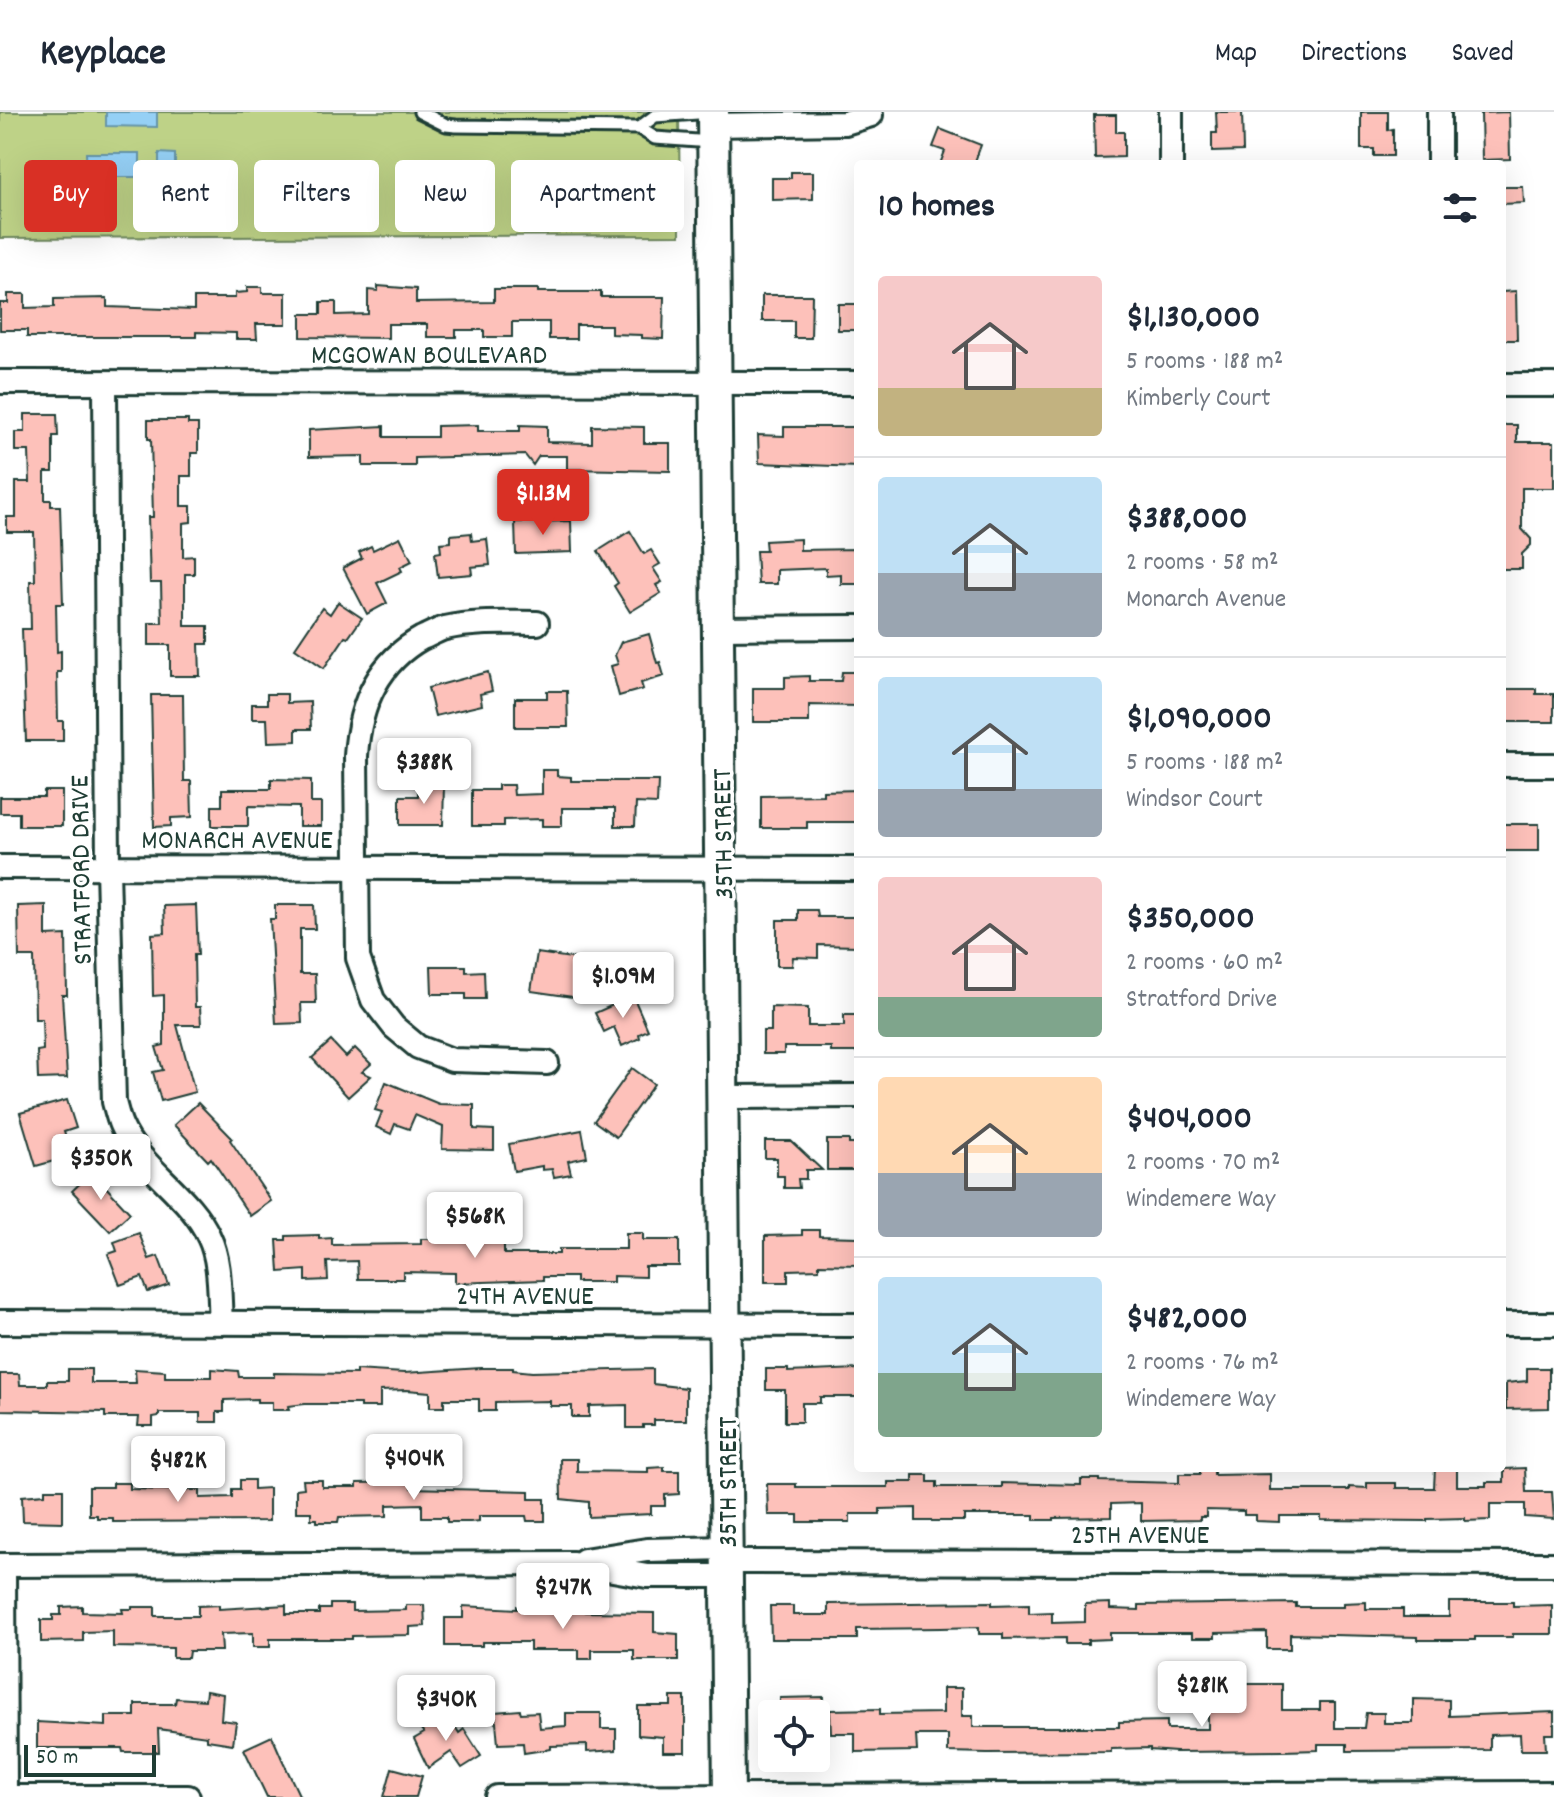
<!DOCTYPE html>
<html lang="en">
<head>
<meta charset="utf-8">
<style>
	body { margin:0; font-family:Dekko,sans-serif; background:#f2f2f3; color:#1f2937; height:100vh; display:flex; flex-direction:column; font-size:30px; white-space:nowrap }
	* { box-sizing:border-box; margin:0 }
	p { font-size:26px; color:#747a83 }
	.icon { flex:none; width:44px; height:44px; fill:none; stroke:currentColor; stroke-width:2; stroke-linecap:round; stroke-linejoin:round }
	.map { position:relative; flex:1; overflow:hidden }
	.drawer { position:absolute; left:854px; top:48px; width:652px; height:1312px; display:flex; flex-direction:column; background:#fff; border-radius:8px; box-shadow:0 8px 32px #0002 }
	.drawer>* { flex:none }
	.banner { position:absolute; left:24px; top:48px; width:710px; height:72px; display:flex; gap:16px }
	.controls { position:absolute; left:758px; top:1588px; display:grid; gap:16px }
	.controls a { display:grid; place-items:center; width:72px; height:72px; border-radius:8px; background:#fff; box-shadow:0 8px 32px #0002; font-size:40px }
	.scale { position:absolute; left:24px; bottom:20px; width:132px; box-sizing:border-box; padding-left:8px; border:4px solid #1f3d34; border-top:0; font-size:22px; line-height:28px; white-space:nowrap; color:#1f3d34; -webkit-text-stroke:6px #fff; paint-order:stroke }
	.price { position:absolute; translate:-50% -68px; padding:0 18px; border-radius:8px; background:#fff; color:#222; font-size:26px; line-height:52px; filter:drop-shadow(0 2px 4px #0008) }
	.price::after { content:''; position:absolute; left:50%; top:48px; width:24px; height:18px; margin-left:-12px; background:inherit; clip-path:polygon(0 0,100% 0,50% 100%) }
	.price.on { background:#d93025; color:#fff }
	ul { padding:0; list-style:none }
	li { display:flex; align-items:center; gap:24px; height:200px; padding:0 24px }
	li+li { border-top:2px solid #e0e1e3 }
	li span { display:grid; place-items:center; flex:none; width:224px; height:160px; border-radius:8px; color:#555 }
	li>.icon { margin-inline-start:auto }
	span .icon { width:96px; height:96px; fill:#fffc; stroke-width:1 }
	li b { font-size:34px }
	h2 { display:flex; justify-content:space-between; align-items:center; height:96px; padding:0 24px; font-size:34px }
	.pill { padding:0 28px; border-radius:8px; background:#fff; box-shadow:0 8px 32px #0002; font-size:28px; line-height:72px }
	.pill.on { background:#d93025; color:#fff }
	header { display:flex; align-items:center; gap:48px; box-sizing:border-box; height:112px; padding:0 40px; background:#fff; border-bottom:2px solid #e0e1e3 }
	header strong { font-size:38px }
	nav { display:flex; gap:44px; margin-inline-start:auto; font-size:28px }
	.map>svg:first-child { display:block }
</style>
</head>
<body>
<header>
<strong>Keyplace</strong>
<nav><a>Map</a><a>Directions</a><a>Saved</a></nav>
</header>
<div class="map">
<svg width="1554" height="1685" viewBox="0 0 1554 1685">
	<rect width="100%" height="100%" fill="#fff"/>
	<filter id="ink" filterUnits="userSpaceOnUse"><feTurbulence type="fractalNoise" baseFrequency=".0125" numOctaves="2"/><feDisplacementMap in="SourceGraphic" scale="16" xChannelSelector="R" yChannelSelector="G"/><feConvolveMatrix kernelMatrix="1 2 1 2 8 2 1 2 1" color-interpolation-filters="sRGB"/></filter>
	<g filter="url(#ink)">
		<path fill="#bed287" stroke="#6e885e" stroke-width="2" d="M0,0H679L680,123L0,126Z"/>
		<g fill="#95d0f5" stroke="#6695a8" stroke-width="2">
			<path d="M106,0H157V15L106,14Z"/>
			<path d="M86,41H140V65H87Z"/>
			<path d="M159,41L175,42V66H159Z"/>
		</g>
		<g fill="#fdc1ba" stroke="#1f3d34" stroke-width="2">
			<path d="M1216,0H1242L1243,39L1212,40V21H1217Z"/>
			<path d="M1361,0H1388V18L1393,17V44H1374V37H1361Z"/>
			<path d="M1509,0L1510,47L1482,48L1481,1Z"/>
			<path d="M1094,3H1116V20H1124V45L1095,46Z"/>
			<path d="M940,17L981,33L974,52H940L945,39L933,35Z"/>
			<path d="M791,60H813V87L772,88V66H791Z"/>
			<path d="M1502,75H1523L1524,91L1502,92Z"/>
			<path d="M378,174L416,177V191L494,190V177H538V180H601V185H664L663,227L642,226V223L611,222V213H576V227H549V210H512V225H484V218H456V225H427V212H388V226L301,225V202H321V190H336V203L368,202V178L378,179Z"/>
			<path d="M247,175H262V181H286V212H256L257,227H236V221L196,220V225H27V218H0V191H8V182H25V196L54,195V187L107,186V195L194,198V186H235V181L247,180Z"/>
			<path d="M1516,179L1517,228H1502V180Z"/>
			<path d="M762,183H812L811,226H794V209H762Z"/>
			<rect x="838" y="192" width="20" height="26"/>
			<path d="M25,302H57L58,324H53V360H45V388H51V394H60L63,492H56L57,540L61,539V560H57L58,609H63V629H26L22,517H31L30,469H35L34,420H7V405H16V370H30L29,339H15V320H25Z"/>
			<path d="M148,308H188V312H198V341H191V364H181V394H191V410L183,411V445L194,444V462H185V514H208V532H199L200,564H170V533H149V511H162L161,471H150L148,405H153L151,327H148Z"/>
			<path d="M478,313V319H520V313L547,314V330L592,331V314L644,315V331H670V359L567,357V344H539L533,353L525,343L415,346V354H363V344L309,345V318L384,314V325H437V314Z"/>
			<path d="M1502,313H1517V330H1554V376H1522V417L1531,427V433L1522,442V457H1502Z"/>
			<path d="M784,315H858V355L759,351L758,323L784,324Z"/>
			<path d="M571,409L572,440L516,442L515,410Z"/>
			<path d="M630,419L644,442L651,438L660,452L653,456L662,470L656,473L661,481L630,500L614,474L618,471L598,439Z"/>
			<path d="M471,421L472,429L487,427L490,453L471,455L472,462L438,465L435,441L441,440L440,431L451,430V423Z"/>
			<path d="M400,425L412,449L400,455L402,459L377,471L387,491L367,502L343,456L362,446L359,440L371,434L373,438Z"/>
			<path d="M800,427V438L858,437V472H841V462L826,463V456L777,458V472H758L756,439H766L765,429Z"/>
			<path d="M338,490L362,506L348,526L345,525L324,556L295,536L322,496L330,502Z"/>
			<path d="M649,522L657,551L660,550L664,564L641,571L643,577L619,584L611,554L618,552L615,543L621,530Z"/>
			<path d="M488,560L492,579L480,582L482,593L435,604L428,576Z"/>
			<path d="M842,560H858V594L809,593V610H753V576H785V565L809,564V569H841Z"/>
			<path d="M1502,577H1536V582H1554V610H1502Z"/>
			<path d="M547,579H567L568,615H515V586H547Z"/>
			<path d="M267,582H287V591L310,590L311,617H296V629L268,630L267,607H252V592H267Z"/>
			<path d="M151,583H183L184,669H191L192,705L171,706V714L154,715Z"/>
			<path d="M542,658H557V664L571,665V669H658L657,692L636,691L635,714H615V696H562V714H542V707L504,708V714H472V678H498V673H513L514,683L542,682Z"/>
			<path d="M271,667L311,668V691H321V714H299V695L248,694V714H212V694H222V677H271Z"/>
			<path d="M418,672H444L443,713H400V684H418Z"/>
			<path d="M858,678V710H807V716H761V684L823,683V679Z"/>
			<path d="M44,679H62V714H19V701H0V685H44Z"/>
			<rect x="1502" y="712" width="37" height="27"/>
			<path d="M46,793V824L66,823L67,883H62L67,966L38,967L37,939L43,938L42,907H35L34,845H19L18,794Z"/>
			<path d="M196,793L198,843H194L195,895H200L201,913H177L195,980L161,989L153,960L163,958L156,935L164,933V883L153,884L152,822L165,821L164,794Z"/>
			<path d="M275,793H314L315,817H300V862H315L316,891H301L302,911L276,912L270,807H275Z"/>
			<path d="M798,798H817L818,805H858V834L818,833V846L793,845L792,854H777V808H798Z"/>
			<path d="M537,841L585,848L580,886L531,879Z"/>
			<path d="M431,854H466V860L484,859L485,887H466V882H432Z"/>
			<path d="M633,884L648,918L639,922L640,926L622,934L614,915L604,920L595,901Z"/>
			<path d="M771,895L808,896V914H844V903H858V940H831V935H784V942H763V919H771Z"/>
			<path d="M331,929L346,945L355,936L371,952L362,960L371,964L348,985L312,946Z"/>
			<path d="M632,956L654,972L616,1025L594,1009Z"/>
			<path d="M386,970L439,992L474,993V1017L494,1018V1038L442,1037L443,1015L415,1003L409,1017L395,1012L391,1022L376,1015L382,1000L375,998Z"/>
			<path d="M67,988L76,1016L64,1020L72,1044L36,1054L20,1001Z"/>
			<path d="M198,991L232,1026L230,1028L271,1089L250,1104L211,1046L208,1049L174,1013Z"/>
			<path d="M582,1018L587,1045L568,1049L571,1062L554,1065L552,1057L542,1058V1054L514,1059L509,1032Z"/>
			<path d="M827,1028H849V1032H858V1058H827Z"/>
			<path d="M765,1029H791L822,1058H806V1067H798L799,1076H784V1064H777V1046H765Z"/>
			<path d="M92,1060L130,1101L110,1119L72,1079Z"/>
			<path d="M802,1118H819V1124L858,1125V1153L819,1152V1157L788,1158V1170H765V1124L802,1123Z"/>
			<path d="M139,1121L149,1147L158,1144L169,1173L148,1180L142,1165L120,1173L108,1142L117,1139L114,1130Z"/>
			<path d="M626,1121H643V1128H679V1154H645V1165L613,1164V1170H576V1165H543V1168L455,1171V1161L403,1160V1167H358L357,1149L327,1150L328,1168L306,1169V1158L279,1160L277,1128H286V1124L319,1123V1127L332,1126V1133L421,1132V1127H479L504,1129V1142H559V1137H626Z"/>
			<path d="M481,1256H513V1258L532,1260L653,1257V1272L686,1276V1308H654V1313H643V1316H627V1293L589,1294V1305H572V1294H550V1289L495,1290V1299H479V1287H444V1295H430V1280L407,1278L380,1279V1295H360V1292H305L288,1294L289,1298H272V1290H257V1287L224,1288V1300H217V1310H200V1301H159V1304L153,1305V1314H138L139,1305H105V1300L0,1298V1262H19L20,1273H47V1269H68V1257H91V1271H136L135,1257L165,1259V1265H212V1257L238,1259L239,1265H274V1261L356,1262V1258L404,1261Z"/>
			<path d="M1527,1256H1549V1296L1506,1297V1271L1527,1269Z"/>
			<path d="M766,1257H788V1260L858,1257V1285H820V1291H802V1310H785V1278H766Z"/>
			<path d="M560,1347H577V1359L648,1360V1356L664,1355V1359H679V1382L665,1383V1394H651V1402L589,1405V1390L561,1387Z"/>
			<path d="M1200,1356H1214V1363L1270,1362V1378H1349V1375L1367,1376V1371H1396V1376H1434L1435,1356H1457V1374H1486V1370H1504V1357L1525,1356L1526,1380H1552L1554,1407L1525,1405V1392H1490V1408L1465,1409V1406L1427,1407V1409L1321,1408V1404H1280V1410L1256,1409V1403H1244V1399L1206,1398V1405H1200V1408L1141,1409V1391L1111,1392V1405L1054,1406V1408H1034V1403H964V1409H916V1396L880,1397V1402H850V1410H798V1403H768L767,1372H796V1375H888V1370H913V1363H928V1370H937V1375H1002V1371L1081,1373V1367H1099V1369L1179,1371V1362H1200Z"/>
			<path d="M240,1368H254V1377L269,1376V1409L113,1410V1406H97V1403H89V1375H113V1371H130V1377L168,1378V1370H182V1378H200V1386L232,1385V1377H240Z"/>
			<path d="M303,1368H322V1375H357V1371L411,1370V1376L529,1379V1387H545V1409H527L526,1404H479V1409L470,1410H447V1405H422V1392L387,1393V1404L339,1405L338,1410H317V1407H311V1400H296V1377L304,1376Z"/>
			<path d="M45,1377H63V1410L23,1409L22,1384L45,1382Z"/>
			<path d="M992,1490V1493L1029,1492V1501L1052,1500V1511L1085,1510V1492L1110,1491V1497L1139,1498V1493L1296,1491V1495H1343V1491L1366,1490V1497H1403V1505H1449V1490H1513V1494L1552,1493V1522H1513V1525H1475V1528H1418V1525L1290,1522V1537H1267V1520L1215,1521V1526H1192V1521H1110V1527L1088,1528V1532H1065V1526L1003,1527V1522H979V1515L941,1516L857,1517V1527H771L770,1494H793V1503H828V1492Z"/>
			<path d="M330,1492H352V1499L406,1498V1493H424L425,1514L410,1515V1523L352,1524V1527H270V1535H253V1521L221,1522L222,1539H189L188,1546H173V1536L113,1535V1519L83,1520V1529L41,1530V1508H53V1503H61V1495L82,1494V1500L123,1501L122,1497H132V1495H155V1504H198V1494L219,1493V1497L286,1493V1502H319V1497H330Z"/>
			<path d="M585,1493V1500L654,1501V1520L678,1522V1548H634V1538H592V1547H579V1538H530V1530H482V1534H445V1506H463V1494L517,1497V1494Z"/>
			<path d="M1233,1572H1282V1598H1320V1590H1335V1616H1364L1366,1601H1384V1611H1413V1587L1449,1588V1604L1554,1600V1622H1545L1546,1638H1521L1520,1622L1490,1623V1638L1347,1639V1632H1318V1638L1283,1639L1176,1640L1150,1638V1636L1111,1637V1640L987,1641L948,1640V1623H916L917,1639L855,1640V1621H831L830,1598L880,1597V1602L943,1601V1576H962V1604H973V1615H1119V1610L1167,1609V1617H1208V1579H1233Z"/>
			<path d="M206,1579L223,1582L221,1608L236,1610L233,1632L207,1628V1624L158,1617L159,1640H123L122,1636H37V1610L106,1614V1604H135V1592H175L176,1586L205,1588Z"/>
			<path d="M671,1585H685V1640H663V1625L638,1623V1594H671Z"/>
			<path d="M824,1585L823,1602H780V1586Z"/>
			<path d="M520,1598L521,1601L538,1600L540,1616L566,1614V1601H601V1617H616V1638L587,1640V1633L551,1634V1637L524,1641L523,1631L498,1632L495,1600Z"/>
			<path d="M448,1603L459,1621L464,1617L481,1644L462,1656L451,1640L428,1656L414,1627L424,1621L421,1617Z"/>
			<path d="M272,1624L282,1647L300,1685H267L244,1637Z"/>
			<path d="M392,1656L422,1664L416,1685H384Z"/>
		</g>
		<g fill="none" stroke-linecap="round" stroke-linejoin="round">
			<g stroke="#1f3d34" stroke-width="17">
				<g id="lane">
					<path d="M420,0L446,13L456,14L639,16L655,26L712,30"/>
					<path d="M639,16L655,4L712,0"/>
				</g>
			</g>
			<g stroke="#1f3d34" stroke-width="28">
				<g id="street">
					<path d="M1171,0V52"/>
					<path d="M1439,0V52"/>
					<path d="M713,13L845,11L871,3"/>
					<path d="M0,270L858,271"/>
					<path d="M105,271L108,756L114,990C116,997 118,1006 121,1013C139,1056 190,1082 209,1125C221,1150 219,1182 221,1210"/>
					<path d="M1502,273H1554"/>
					<path d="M537,511C506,511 475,509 445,516C437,518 430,523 422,526C377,551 359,595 356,644L358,846L373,888L394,915L418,935L452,948L547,951"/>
					<path d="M719,516L858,515"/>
					<path d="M1502,653H1554"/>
					<path d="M0,755L858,757"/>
					<path d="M724,985L858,984"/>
					<path d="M0,1210L858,1213"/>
					<path d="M1502,1212H1554"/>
					<path d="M584,1448L647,1438L726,1436"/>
					<path d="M726,1450L1554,1452"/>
					<path d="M0,1453L573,1451L647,1464H726"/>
					<path d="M4,1453L5,1685"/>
					<path d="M5,1685H188"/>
					<path d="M497,1685L1554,1681"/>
				</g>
			</g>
			<g stroke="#1f3d34" stroke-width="36">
				<path id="secondary" d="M713,0L729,1685"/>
			</g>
			<use href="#lane" stroke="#fff" stroke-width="11"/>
			<use href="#street" stroke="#fff" stroke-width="22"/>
			<use href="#secondary" stroke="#fff" stroke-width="30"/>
		</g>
	</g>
	<g text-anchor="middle" stroke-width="7" stroke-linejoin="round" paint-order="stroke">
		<g font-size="28" fill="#1f3d34" stroke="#fff">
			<text x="429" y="251">MCGOWAN BOULEVARD</text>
			<text transform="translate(721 722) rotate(-91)" y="10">35TH STREET</text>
			<text x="237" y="736">MONARCH AVENUE</text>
			<text transform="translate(79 758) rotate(-91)" y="10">STRATFORD DRIVE</text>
			<text x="525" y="1192">24TH AVENUE</text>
			<text transform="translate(726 1370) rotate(-90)" y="10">35TH STREET</text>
			<text x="1140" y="1431">25TH AVENUE</text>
		</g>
	</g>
</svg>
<div class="controls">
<a><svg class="icon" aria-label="locate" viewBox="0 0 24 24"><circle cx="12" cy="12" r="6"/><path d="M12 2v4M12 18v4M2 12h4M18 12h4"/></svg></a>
</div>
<div class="scale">50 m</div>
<b class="price on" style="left:543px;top:425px">$1.13M</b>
<b class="price" style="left:424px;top:694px">$388K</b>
<b class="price" style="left:623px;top:908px">$1.09M</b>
<b class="price" style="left:101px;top:1090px">$350K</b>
<b class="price" style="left:475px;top:1148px">$568K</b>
<b class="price" style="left:414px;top:1390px">$404K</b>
<b class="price" style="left:178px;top:1392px">$482K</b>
<b class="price" style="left:563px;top:1519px">$247K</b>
<b class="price" style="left:1202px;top:1617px">$281K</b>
<b class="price" style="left:446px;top:1631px">$340K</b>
<div class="banner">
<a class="pill on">Buy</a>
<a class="pill">Rent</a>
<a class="pill">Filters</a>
<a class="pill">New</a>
<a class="pill">Apartment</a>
</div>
<section class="drawer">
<h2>10 homes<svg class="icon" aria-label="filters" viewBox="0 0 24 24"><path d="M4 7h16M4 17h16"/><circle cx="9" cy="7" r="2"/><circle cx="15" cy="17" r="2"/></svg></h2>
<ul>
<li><span style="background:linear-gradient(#f6c9c9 70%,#c2b280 0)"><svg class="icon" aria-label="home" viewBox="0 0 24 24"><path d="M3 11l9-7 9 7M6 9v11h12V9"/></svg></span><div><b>$1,130,000</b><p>5 rooms · 188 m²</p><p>Kimberly Court</p></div></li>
<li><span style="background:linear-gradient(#bfe0f5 60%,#9aa5b1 0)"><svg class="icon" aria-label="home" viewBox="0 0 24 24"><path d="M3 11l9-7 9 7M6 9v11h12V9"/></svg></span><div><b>$388,000</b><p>2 rooms · 58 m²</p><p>Monarch Avenue</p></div></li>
<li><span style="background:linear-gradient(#bfe0f5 70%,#9aa5b1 0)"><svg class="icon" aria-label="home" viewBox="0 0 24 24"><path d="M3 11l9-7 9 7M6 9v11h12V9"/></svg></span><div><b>$1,090,000</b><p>5 rooms · 188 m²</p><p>Windsor Court</p></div></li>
<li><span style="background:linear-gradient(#f6c9c9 75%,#7fa58c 0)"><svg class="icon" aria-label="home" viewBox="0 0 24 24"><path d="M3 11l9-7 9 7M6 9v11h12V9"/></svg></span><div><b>$350,000</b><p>2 rooms · 60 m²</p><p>Stratford Drive</p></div></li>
<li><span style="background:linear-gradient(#ffd9b3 60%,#9aa5b1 0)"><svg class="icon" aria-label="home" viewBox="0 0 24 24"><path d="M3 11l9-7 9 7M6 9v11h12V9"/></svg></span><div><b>$404,000</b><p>2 rooms · 70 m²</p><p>Windemere Way</p></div></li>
<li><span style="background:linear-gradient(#bfe0f5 60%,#7fa58c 0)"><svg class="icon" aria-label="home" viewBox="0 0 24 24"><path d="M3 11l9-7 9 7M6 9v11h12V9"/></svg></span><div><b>$482,000</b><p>2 rooms · 76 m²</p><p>Windemere Way</p></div></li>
</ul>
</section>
</div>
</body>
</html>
